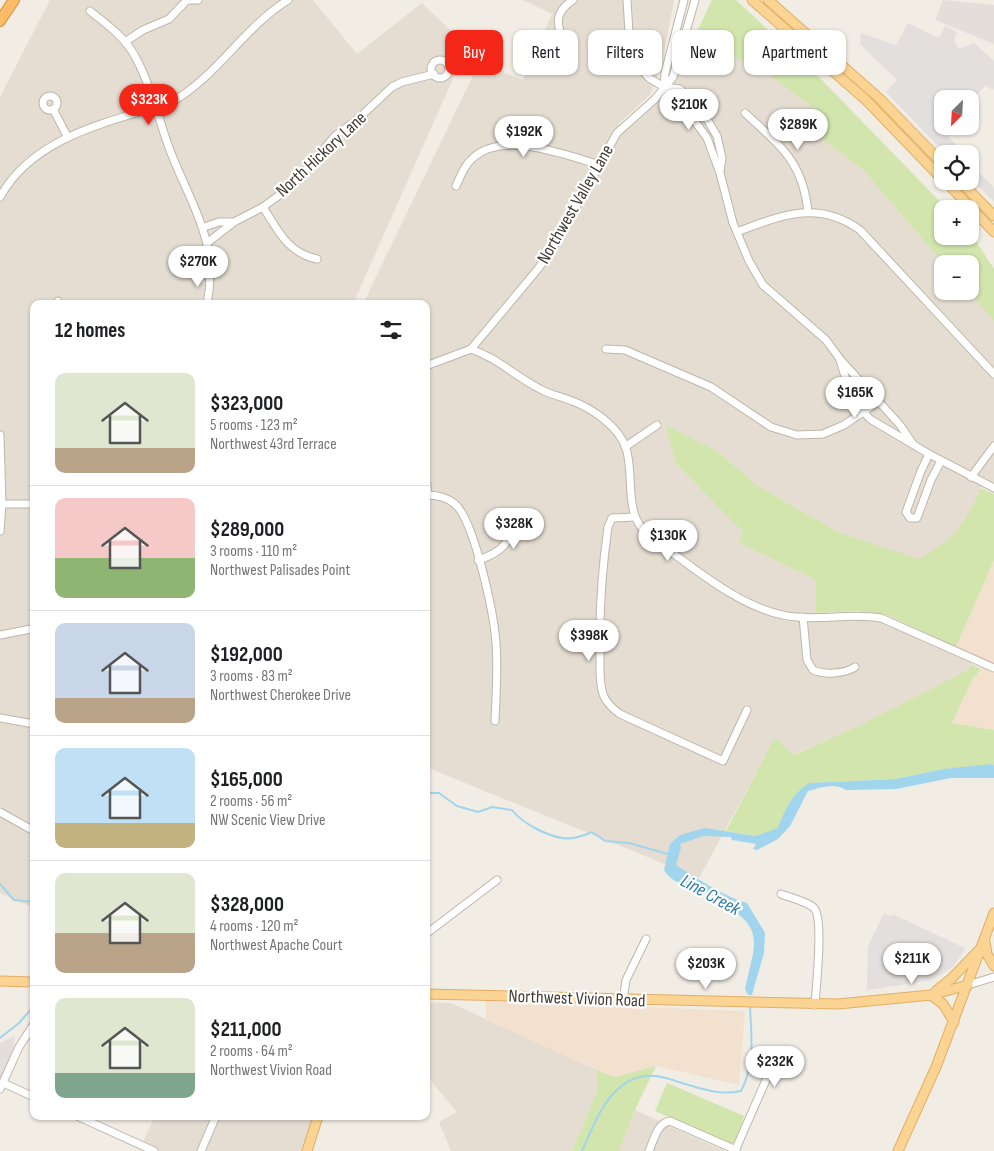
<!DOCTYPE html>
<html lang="en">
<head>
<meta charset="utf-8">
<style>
	body { margin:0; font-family:"Sofia Sans Condensed",sans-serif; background:#f2f2f2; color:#202124; height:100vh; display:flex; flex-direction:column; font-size:19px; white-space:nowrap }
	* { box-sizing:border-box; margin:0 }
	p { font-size:16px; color:#757577 }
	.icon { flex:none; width:28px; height:28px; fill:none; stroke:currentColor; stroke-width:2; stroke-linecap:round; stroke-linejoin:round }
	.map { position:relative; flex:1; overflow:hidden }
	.sheet { position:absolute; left:30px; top:300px; width:400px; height:820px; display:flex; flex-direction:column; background:#fff; border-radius:10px; box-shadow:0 1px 4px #0004 }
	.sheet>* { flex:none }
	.banner { position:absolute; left:445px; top:30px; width:474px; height:45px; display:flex; gap:10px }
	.needle { width:32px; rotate:204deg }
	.buttons { position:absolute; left:934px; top:90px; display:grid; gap:10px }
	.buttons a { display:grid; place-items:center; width:45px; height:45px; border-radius:10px; background:#fff; box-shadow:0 1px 4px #0004; font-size:25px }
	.price { position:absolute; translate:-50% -42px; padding:0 11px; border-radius:18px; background:#fff; color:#222; font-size:16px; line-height:32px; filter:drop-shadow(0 1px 2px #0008) }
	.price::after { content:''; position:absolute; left:50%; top:30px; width:15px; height:11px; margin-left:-8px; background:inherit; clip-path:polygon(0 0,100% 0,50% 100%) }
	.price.on { background:#f42618; color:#fff }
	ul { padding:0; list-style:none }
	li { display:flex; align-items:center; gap:15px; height:125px; padding:0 25px }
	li+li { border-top:1px solid #e0e0e0 }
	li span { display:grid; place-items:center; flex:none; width:140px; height:100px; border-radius:10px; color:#555 }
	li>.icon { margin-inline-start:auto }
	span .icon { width:60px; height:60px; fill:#fffc; stroke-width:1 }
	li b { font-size:21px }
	h2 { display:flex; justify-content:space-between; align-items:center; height:60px; padding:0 25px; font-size:21px }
	.chip { padding:0 18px; border-radius:10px; background:#fff; box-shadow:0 1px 4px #0004; font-size:18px; line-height:45px }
	.chip.on { background:#f42618; color:#fff }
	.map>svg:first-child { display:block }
</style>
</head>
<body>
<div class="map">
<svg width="994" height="1151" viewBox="0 0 994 1151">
	<rect width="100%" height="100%" fill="#f1ece4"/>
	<g fill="#e5ddd2">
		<path d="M50,0H313L357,54L422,3L467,47L353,304H34V908L0,893V97Z"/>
		<path d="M523,0H674L662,64L650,95L618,124L628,128L666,93L677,77L695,36L765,72L815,109L816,134L864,171L944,264H942V291H968L994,321V486L984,481L962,528L949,541L919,560L840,533L758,486L717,451L677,465L743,532L739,543L816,580V619L861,617L892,624L972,661L968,670L854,728L792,755L775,738L699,878L426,767V304H363L479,63L523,80L552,14Z"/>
		<path d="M426,1002L451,1003L597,1070V1092L572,1151H451L439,1122L457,1112L426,1075Z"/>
		<path d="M635,1110L724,1151H619Z"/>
		<path d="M155,1116H312L302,1151H161L143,1142Z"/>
	</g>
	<g fill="#f3e1cf">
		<path d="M994,560V665L956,647Z"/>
		<path d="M984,666L994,671V730L952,723L972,680Z"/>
		<path d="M486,1001L745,1011L739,1085L656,1066L614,1077L486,1020Z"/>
	</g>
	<g fill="#e3ded9">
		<path d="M943,0L994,5V44L935,20Z"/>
		<path d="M15,1036L13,1050L0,1078V1043Z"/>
	</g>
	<g fill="#d1e5ad">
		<path d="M712,0H736L821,79L947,209H942V236H970V232L994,269V321L968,291H970V264H944L864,171L816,134L815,109L765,72L695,36Z"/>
		<path d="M665,425L717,451L758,486L840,533L919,559C959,536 961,528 981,488L994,494V560L956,647L887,615L858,611L816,613V580L739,543L743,532L677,465Z"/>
		<path d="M971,664L981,669L972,680L952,723L994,730V766L943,769L896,779L810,783L789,803L779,828L756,836L726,831L775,737L793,755L854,728L968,670Z"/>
		<path d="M656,1066L635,1110L619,1151H572L597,1092V1070L614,1077Z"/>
		<path d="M667,1083L744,1116L736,1142L731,1144L655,1111Z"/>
	</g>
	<g fill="#e2dfdc">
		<path d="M908,23L939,38L945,26L957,32L954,40L959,49L974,43L994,61V88L992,90L986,85L970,102V99H942V126H947L943,131L965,154H946L886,92L897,80L860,44L861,33L896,45Z"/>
		<path d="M970,159L978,167L976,169L994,188V202L970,178Z"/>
		<path d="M884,913L891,917L892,914L965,948L964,951L953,967L932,980L867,990L868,946Z"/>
	</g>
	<path fill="#a1d5ed" d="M992,764L994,766V778H951L896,789L846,790C835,782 820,788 808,791L790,826L778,839L757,850L753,849L756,844L732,840L731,837L703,836L680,844L681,848L676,865C698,879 721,895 747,903L765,933L764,953L752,995H748L745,989C754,946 767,929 723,904C712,897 701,890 689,886C677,882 671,881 664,870L670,844L680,835L705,828L756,836L778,828C785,810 792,793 810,783L896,779L943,769Z"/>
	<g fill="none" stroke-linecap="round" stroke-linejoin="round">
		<g stroke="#a1d5ed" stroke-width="2">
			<path d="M426,797L429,793H439L457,806L478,812L492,807L512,810C522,823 545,835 562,838C572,840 583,836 592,832L605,841L629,843L668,854"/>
			<path d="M0,884L14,900L34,902"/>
			<path d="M0,1038L19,1023L34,1006"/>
			<path d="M582,1151C596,1120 612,1073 655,1076C667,1077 680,1083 692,1086C709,1091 723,1095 741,1091C756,1063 751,1036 750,1006"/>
		</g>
		<g stroke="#bfb6aa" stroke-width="9">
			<g id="minor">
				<path d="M189,0H198"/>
				<path d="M627,0L630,49L633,60L649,78L664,87L694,120L707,138L720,173L733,223L749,261L763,285L826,340L840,359L900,425L913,444"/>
				<path d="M90,11C108,25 127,39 137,60C151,86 158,117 168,145C189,203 220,238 207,304"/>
				<path d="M563,41C556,22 555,12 573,0"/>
				<path d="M125,42L143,30L169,19L187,0"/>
				<circle cx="440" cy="69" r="9"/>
				<path d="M664,87L680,89L704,114L717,136L722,158L720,171"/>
				<path d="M664,87L665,73L684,0"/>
				<circle cx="50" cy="103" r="7"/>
				<path d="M53,109L67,136"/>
				<path d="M745,113C780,146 803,161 808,212"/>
				<path d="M456,186C461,175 465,164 474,157C504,131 566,155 600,165"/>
				<path d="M0,197C34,136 109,122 170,103C217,77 243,28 288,0"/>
				<path d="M263,207C278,231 288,253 317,259"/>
				<path d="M204,227L219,222H234"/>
				<path d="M737,232C780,216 817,199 860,230L994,374"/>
				<path d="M207,243L234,222L263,207L285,191L307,169L335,136L359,118L392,87L402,82L434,74"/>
				<path d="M57,304L58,301"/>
				<path d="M471,349L538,269L556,243L617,133L655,99L673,77L695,0"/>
				<path d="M606,349L625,350L711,387L771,427L797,435L823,434L844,425L879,401"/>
				<path d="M840,360L852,399L870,419L929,454L994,488"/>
				<path d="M426,366L471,349C497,358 515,376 540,389C550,395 561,396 572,401C592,408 619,427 626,448C635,477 623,512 647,534C689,564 745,614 797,617C825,620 852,613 881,618L994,668"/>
				<path d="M0,435L2,504L0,531"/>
				<path d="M625,447L657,425"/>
				<path d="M929,454L921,471L906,512L910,518H917L931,480L941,461"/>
				<path d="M971,477L994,446"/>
				<path d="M427,485L428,495"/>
				<path d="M426,495C437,495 447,497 455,504C475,522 494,615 496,643C498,669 496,695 495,721"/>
				<path d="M2,504H34"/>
				<path d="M635,517L612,518L608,527C602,569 599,613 600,656C600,669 599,682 603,694C606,703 613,709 620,714L723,761L747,710"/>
				<path d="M478,560C506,551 511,541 513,513"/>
				<path d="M803,617L807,660L813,670C824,675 845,674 855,667"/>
				<path d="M0,635L31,629"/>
				<path d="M0,718L34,724"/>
				<path d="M0,812L34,831"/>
				<path d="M781,894C791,898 806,901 814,908C824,918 816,987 815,1005"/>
				<path d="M426,934L497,880"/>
				<path d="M968,985L994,977"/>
				<path d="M623,1000L626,980L646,939"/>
				<path d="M3,1083L34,1097"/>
				<path d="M0,1089L19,1047L34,1024"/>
				<path d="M77,1116L154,1151"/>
				<path d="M201,1151L216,1116"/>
				<path d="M649,1151C654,1140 657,1123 670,1121L736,1150"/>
				<path d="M735,1151L766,1080L771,1059"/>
			</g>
		</g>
		<g stroke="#e0af64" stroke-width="11">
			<g id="major">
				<path d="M752,0L866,100L942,179"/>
				<path d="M768,0L880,99L942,163"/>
				<path d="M945,181L994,232"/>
				<path d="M960,181L994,216"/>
				<path d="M985,942L987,954L994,966"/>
				<path d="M0,981L34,982"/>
				<path d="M936,991L952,978L979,950"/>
				<path d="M426,994L838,1004L931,995L968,985"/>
				<path d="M931,995L943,1004L954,1022"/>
				<path d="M307,1151L318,1116"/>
				<path d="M898,1151L936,1067L994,913"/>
			</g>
		</g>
		<g stroke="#d88f37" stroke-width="12">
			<path id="highway" d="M0,21L14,0"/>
		</g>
		<use href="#minor" stroke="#fff" stroke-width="7"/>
		<use href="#major" stroke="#fbd493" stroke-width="9"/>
		<use href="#highway" stroke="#fabc67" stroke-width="10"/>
	</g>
	<g text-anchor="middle" stroke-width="4.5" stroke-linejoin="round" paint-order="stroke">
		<g font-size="18" fill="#433c34" stroke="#fff">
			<text transform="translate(321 154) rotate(-43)" y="6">North Hickory Lane</text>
			<text transform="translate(575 204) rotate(-60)" y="6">Northwest Valley Lane</text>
			<text transform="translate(577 998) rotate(2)" y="6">Northwest Vivion Road</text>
		</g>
		<g font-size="19" font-style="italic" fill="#2f7ca3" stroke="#fff">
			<text transform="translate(711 894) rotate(29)" y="7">Line Creek</text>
		</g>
	</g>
</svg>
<div class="buttons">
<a><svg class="needle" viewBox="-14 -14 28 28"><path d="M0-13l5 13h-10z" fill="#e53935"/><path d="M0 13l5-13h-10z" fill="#757577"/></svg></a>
<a><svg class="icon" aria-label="locate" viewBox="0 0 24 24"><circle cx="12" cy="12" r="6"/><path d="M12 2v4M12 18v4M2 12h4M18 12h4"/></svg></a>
<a>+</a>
<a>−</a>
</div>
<b class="price on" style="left:149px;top:126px">$323K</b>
<b class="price" style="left:689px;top:131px">$210K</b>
<b class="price" style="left:798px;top:151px">$289K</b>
<b class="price" style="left:524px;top:158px">$192K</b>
<b class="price" style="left:198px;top:288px">$270K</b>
<b class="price" style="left:855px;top:419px">$165K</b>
<b class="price" style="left:514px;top:550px">$328K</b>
<b class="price" style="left:668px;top:562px">$130K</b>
<b class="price" style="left:589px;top:662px">$398K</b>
<b class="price" style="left:912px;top:985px">$211K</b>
<b class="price" style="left:706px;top:990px">$203K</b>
<b class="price" style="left:775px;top:1088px">$232K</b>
<div class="banner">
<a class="chip on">Buy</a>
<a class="chip">Rent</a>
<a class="chip">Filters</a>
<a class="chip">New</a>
<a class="chip">Apartment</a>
</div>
<section class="sheet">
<h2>12 homes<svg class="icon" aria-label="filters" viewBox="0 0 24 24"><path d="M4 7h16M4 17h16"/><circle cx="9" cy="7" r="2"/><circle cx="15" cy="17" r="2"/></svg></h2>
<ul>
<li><span style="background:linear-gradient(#dfe7d0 75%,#b9a48a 0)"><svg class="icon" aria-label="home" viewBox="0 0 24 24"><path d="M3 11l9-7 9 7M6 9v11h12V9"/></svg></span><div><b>$323,000</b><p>5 rooms · 123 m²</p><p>Northwest 43rd Terrace</p></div></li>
<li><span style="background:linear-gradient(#f6c9c9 60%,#8fb573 0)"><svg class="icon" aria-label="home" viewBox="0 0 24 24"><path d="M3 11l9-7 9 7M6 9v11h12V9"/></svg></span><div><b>$289,000</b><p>3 rooms · 110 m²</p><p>Northwest Palisades Point</p></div></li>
<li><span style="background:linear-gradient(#c9d6e8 75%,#b9a48a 0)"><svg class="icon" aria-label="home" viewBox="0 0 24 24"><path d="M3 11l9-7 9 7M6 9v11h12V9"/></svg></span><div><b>$192,000</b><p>3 rooms · 83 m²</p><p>Northwest Cherokee Drive</p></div></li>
<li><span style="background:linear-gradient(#bfe0f5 75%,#c2b280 0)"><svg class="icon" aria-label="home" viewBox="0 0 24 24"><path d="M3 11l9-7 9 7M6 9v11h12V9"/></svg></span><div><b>$165,000</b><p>2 rooms · 56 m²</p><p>NW Scenic View Drive</p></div></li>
<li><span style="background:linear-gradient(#dfe7d0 60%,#b9a48a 0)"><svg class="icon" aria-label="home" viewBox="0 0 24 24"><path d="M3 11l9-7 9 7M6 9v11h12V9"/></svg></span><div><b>$328,000</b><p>4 rooms · 120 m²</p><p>Northwest Apache Court</p></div></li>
<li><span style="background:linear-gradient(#dfe7d0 75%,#7fa58c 0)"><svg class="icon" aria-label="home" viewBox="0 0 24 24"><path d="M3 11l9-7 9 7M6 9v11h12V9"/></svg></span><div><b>$211,000</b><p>2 rooms · 64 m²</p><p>Northwest Vivion Road</p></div></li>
</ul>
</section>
</div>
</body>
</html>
